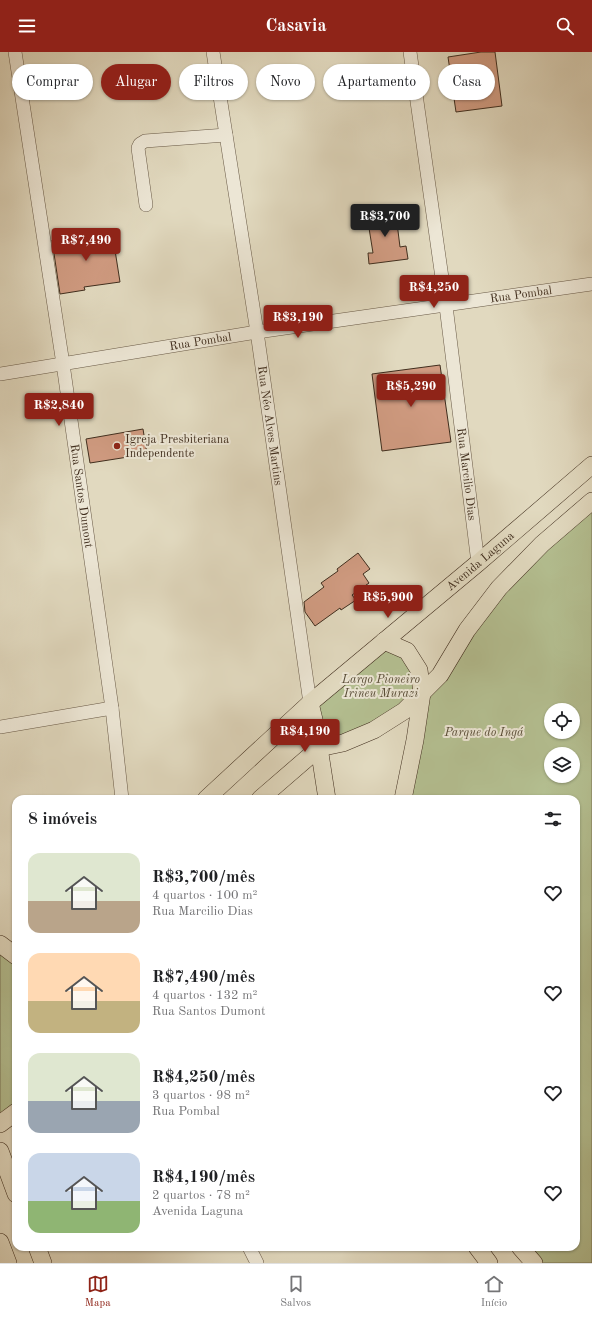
<!DOCTYPE html>
<html lang="pt">
<head>
<meta charset="utf-8">
<style>
	body { margin:0; font-family:"Old Standard TT",serif; background:#f6f6f6; color:#202124; height:100vh; display:flex; flex-direction:column; font-size:15px; white-space:nowrap }
	* { box-sizing:border-box; margin:0 }
	p { font-size:13px; color:#757577 }
	.icon { flex:none; width:22px; height:22px; fill:none; stroke:currentColor; stroke-width:2; stroke-linecap:round; stroke-linejoin:round }
	.map { position:relative; flex:1; overflow:hidden }
	.details { position:absolute; left:12px; top:743px; width:568px; height:456px; display:flex; flex-direction:column; background:#fff; border-radius:12px; box-shadow:0 1px 3px #0004 }
	.details>* { flex:none }
	.hud { position:absolute; left:12px; top:12px; width:568px; height:36px; display:flex; gap:8px }
	.controls { position:absolute; left:544px; top:651px; display:grid; gap:8px }
	.controls a { display:grid; place-items:center; width:36px; height:36px; border-radius:50%; background:#fff; box-shadow:0 1px 3px #0004; font-size:20px }
	.price { position:absolute; translate:-50% -34px; padding:0 9px; border-radius:4px; background:#8f2418; color:#fff; font-size:13px; line-height:26px; filter:drop-shadow(0 1px 2px #0008) }
	.price::after { content:''; position:absolute; left:50%; top:24px; width:12px; height:9px; margin-left:-6px; background:inherit; clip-path:polygon(0 0,100% 0,50% 100%) }
	.price.active { background:#222; color:#fff }
	ul { padding:0; list-style:none }
	li { display:flex; align-items:center; gap:12px; height:100px; padding:0 16px }
	li span { display:grid; place-items:center; flex:none; width:112px; height:80px; border-radius:12px; color:#555 }
	li>.icon { margin-inline-start:auto }
	span .icon { width:48px; height:48px; fill:#fffc; stroke-width:1 }
	li b { font-size:17px }
	h2 { display:flex; justify-content:space-between; align-items:center; height:48px; padding:0 16px; font-size:17px }
	.tag { padding:0 14px; border-radius:18px; background:#fff; box-shadow:0 1px 3px #0004; font-size:14px; line-height:36px }
	.tag.active { background:#8f2418; color:#fff }
	header { display:flex; justify-content:space-between; align-items:center; height:52px; padding:0 16px; background:#8f2418; color:#fff; font-size:18px; font-weight:700 }
	.tab-bar { display:flex; justify-content:space-around; align-items:center; height:56px; border-top:1px solid #e0e0e0; background:#fff; font-size:11px; color:#757577 }
	.tab-bar a { display:grid; justify-items:center; gap:2px }
	.tab-bar .active { color:#8f2418 }
	.map>svg:first-child { display:block }
</style>
</head>
<body>
<header><svg class="icon" aria-label="menu" viewBox="0 0 24 24"><path d="M4 6h16M4 12h16M4 18h16"/></svg>Casavia<svg class="icon" aria-label="search" viewBox="0 0 24 24"><circle cx="10" cy="10" r="6"/><path d="M15 15l6 6"/></svg></header>
<div class="map">
<svg width="592" height="1211" viewBox="0 0 592 1211">
	<rect width="100%" height="100%" fill="#e1d9bf"/>
	<filter id="stains"><feTurbulence type="fractalNoise" baseFrequency=".005" numOctaves="4"/><feColorMatrix values="0 0 0 0 .2 0 0 0 0 .09 0 0 0 0 .02 0 0 0 .5 -.17"/></filter>
	<radialGradient id="worn" r=".72"><stop offset=".6" stop-color="#630" stop-opacity="0"/><stop offset="1" stop-color="#630" stop-opacity=".3"/></radialGradient>
	<g fill="#b4bf91" stroke="#7a7658" fill-rule="evenodd">
		<path d="M592,449V1211H534L520,1195H576V747H403L422,642L404,659L319,696L310,651L384,589L407,599L422,641L467,578ZM551,658H573V680H551ZM551,702H573V724H551Z"/>
		<path d="M0,892L16,904V1060L0,1072Z"/>
	</g>
	<g fill="#d09b81" stroke="#402e1e">
		<path d="M481,0H495L502,54L456,60L448,5Z"/>
		<path d="M401,160L402,171H397L400,195L406,194L408,207L369,212L368,201H373L369,176L362,177L361,165Z"/>
		<path d="M112,179L120,230L84,235L85,238L60,242L52,188Z"/>
		<path d="M440,313L451,390L382,399L372,322Z"/>
		<path d="M143,377L147,402L90,411L86,387Z"/>
		<path d="M358,501L370,517L363,522L369,531L352,543L356,548L341,558L340,556L315,574L305,560L304,550L324,535L321,531L338,519L337,517Z"/>
	</g>
	<g fill="none" stroke-linecap="round" stroke-linejoin="round">
		<g stroke="#685946" stroke-width="14">
			<g id="minor">
				<path id="s1" d="M15,0L63,312L112,656L122,747"/>
				<path id="s2" d="M213,0L257,280L310,651"/>
				<path id="s3" d="M410,0L446,254L478,511"/>
				<path d="M146,153L138,96L140,92L145,89L226,83"/>
				<path id="s4" d="M0,322L257,280L592,232"/>
				<path d="M0,675L112,656"/>
				<path d="M249,1195L257,1211"/>
			</g>
		</g>
		<g stroke="#402e1e" stroke-width="18">
			<g id="major">
				<path d="M384,589L407,599L419,618L422,641L415,688L403,747"/>
				<path d="M310,651L316,676L327,747"/>
				<path id="s5" d="M206,747L310,651L478,511L592,413"/>
				<path d="M260,747L319,696L343,691L374,678L404,659L440,623L467,578L499,536L542,492L592,449"/>
				<path d="M0,892L16,904"/>
				<path d="M0,1072L16,1060"/>
				<path d="M0,1099L16,1142"/>
				<path d="M0,1190L8,1211"/>
				<path d="M37,1195L43,1211"/>
				<path d="M477,1195L489,1211"/>
				<path d="M520,1195L534,1211"/>
			</g>
		</g>
		<use href="#minor" stroke="#ece6d5" stroke-width="13"/>
		<use href="#major" stroke="#e1d9bf" stroke-width="17"/>
	</g>
	<circle fill="#8f2418" stroke="#ece6d5" stroke-width="1.5" cx="117" cy="394" r="4"/>
	<g text-anchor="middle" stroke-width="4" stroke-linejoin="round" paint-order="stroke">
		<g font-size="12" fill="#402e1e" stroke="#ece6d5">
			<text dy="4" stroke="none"><textPath href="#s4" startOffset="527">Rua Pombal</textPath></text>
			<text dy="4" stroke="none"><textPath href="#s4" startOffset="203">Rua Pombal</textPath></text>
			<text dy="4" stroke="none"><textPath href="#s2" startOffset="378">Rua Néo Alves Martins</textPath></text>
			<text dy="4" stroke="none"><textPath href="#s3" startOffset="426">Rua Marcilio Dias</textPath></text>
			<text dy="4" stroke="none"><textPath href="#s1" startOffset="449">Rua Santos Dumont</textPath></text>
			<text dy="4" stroke="none"><textPath href="#s5" startOffset="363">Avenida Laguna</textPath></text>
		</g>
		<g font-size="12" fill="#402e1e" stroke="#ece6d5" text-anchor="start">
			<text x="125" y="391">Igreja Presbiteriana<tspan x="125" dy="14">Independente</tspan></text>
		</g>
		<g font-size="12" font-style="italic" fill="#574b35" stroke="#ece6d5">
			<text x="381" y="631">Largo Pioneiro<tspan x="381" dy="14">Irineu Murazi</tspan></text>
			<text x="484" y="684">Parque do Ingá</text>
		</g>
	</g>
	<rect width="100%" height="100%" filter="url(#stains)"/>
	<rect width="100%" height="100%" fill="url(#worn)"/>
</svg>
<div class="controls">
<a><svg class="icon" aria-label="locate" viewBox="0 0 24 24"><circle cx="12" cy="12" r="6"/><path d="M12 2v4M12 18v4M2 12h4M18 12h4"/></svg></a>
<a><svg class="icon" aria-label="layers" viewBox="0 0 24 24"><path d="M12 4l9 5-9 5-9-5zM3 14l9 5 9-5"/></svg></a>
</div>
<b class="price active" style="left:385px;top:186px">R$3,700</b>
<b class="price" style="left:86px;top:210px">R$7,490</b>
<b class="price" style="left:434px;top:257px">R$4,250</b>
<b class="price" style="left:298px;top:287px">R$3,190</b>
<b class="price" style="left:411px;top:356px">R$5,290</b>
<b class="price" style="left:59px;top:375px">R$2,840</b>
<b class="price" style="left:388px;top:567px">R$5,900</b>
<b class="price" style="left:305px;top:701px">R$4,190</b>
<div class="hud">
<a class="tag">Comprar</a>
<a class="tag active">Alugar</a>
<a class="tag">Filtros</a>
<a class="tag">Novo</a>
<a class="tag">Apartamento</a>
<a class="tag">Casa</a>
</div>
<section class="details">
<h2>8 imóveis<svg class="icon" aria-label="filters" viewBox="0 0 24 24"><path d="M4 7h16M4 17h16"/><circle cx="9" cy="7" r="2"/><circle cx="15" cy="17" r="2"/></svg></h2>
<ul>
<li><span style="background:linear-gradient(#dfe7d0 60%,#b9a48a 0)"><svg class="icon" aria-label="home" viewBox="0 0 24 24"><path d="M3 11l9-7 9 7M6 9v11h12V9"/></svg></span><div><b>R$3,700/mês</b><p>4 quartos · 100 m²</p><p>Rua Marcilio Dias</p></div><svg class="icon" aria-label="heart" viewBox="0 0 24 24"><path d="M12 20l-8-8c-3-5 5-10 8-4 3-6 11-1 8 4z"/></svg></li>
<li><span style="background:linear-gradient(#ffd9b3 60%,#c2b280 0)"><svg class="icon" aria-label="home" viewBox="0 0 24 24"><path d="M3 11l9-7 9 7M6 9v11h12V9"/></svg></span><div><b>R$7,490/mês</b><p>4 quartos · 132 m²</p><p>Rua Santos Dumont</p></div><svg class="icon" aria-label="heart" viewBox="0 0 24 24"><path d="M12 20l-8-8c-3-5 5-10 8-4 3-6 11-1 8 4z"/></svg></li>
<li><span style="background:linear-gradient(#dfe7d0 60%,#9aa5b1 0)"><svg class="icon" aria-label="home" viewBox="0 0 24 24"><path d="M3 11l9-7 9 7M6 9v11h12V9"/></svg></span><div><b>R$4,250/mês</b><p>3 quartos · 98 m²</p><p>Rua Pombal</p></div><svg class="icon" aria-label="heart" viewBox="0 0 24 24"><path d="M12 20l-8-8c-3-5 5-10 8-4 3-6 11-1 8 4z"/></svg></li>
<li><span style="background:linear-gradient(#c9d6e8 60%,#8fb573 0)"><svg class="icon" aria-label="home" viewBox="0 0 24 24"><path d="M3 11l9-7 9 7M6 9v11h12V9"/></svg></span><div><b>R$4,190/mês</b><p>2 quartos · 78 m²</p><p>Avenida Laguna</p></div><svg class="icon" aria-label="heart" viewBox="0 0 24 24"><path d="M12 20l-8-8c-3-5 5-10 8-4 3-6 11-1 8 4z"/></svg></li>
</ul>
</section>
</div>
<nav class="tab-bar">
<a class="active"><svg class="icon" aria-label="map" viewBox="0 0 24 24"><path d="M3 6l6-2 6 2 6-2v14l-6 2-6-2-6 2zM9 4v14M15 6v14"/></svg>Mapa</a>
<a><svg class="icon" aria-label="saved" viewBox="0 0 24 24"><path d="M7 4h10v16l-5-4-5 4z"/></svg>Salvos</a>
<a><svg class="icon" aria-label="home" viewBox="0 0 24 24"><path d="M3 11l9-7 9 7M6 9v11h12V9"/></svg>Início</a>
</nav>
</body>
</html>
